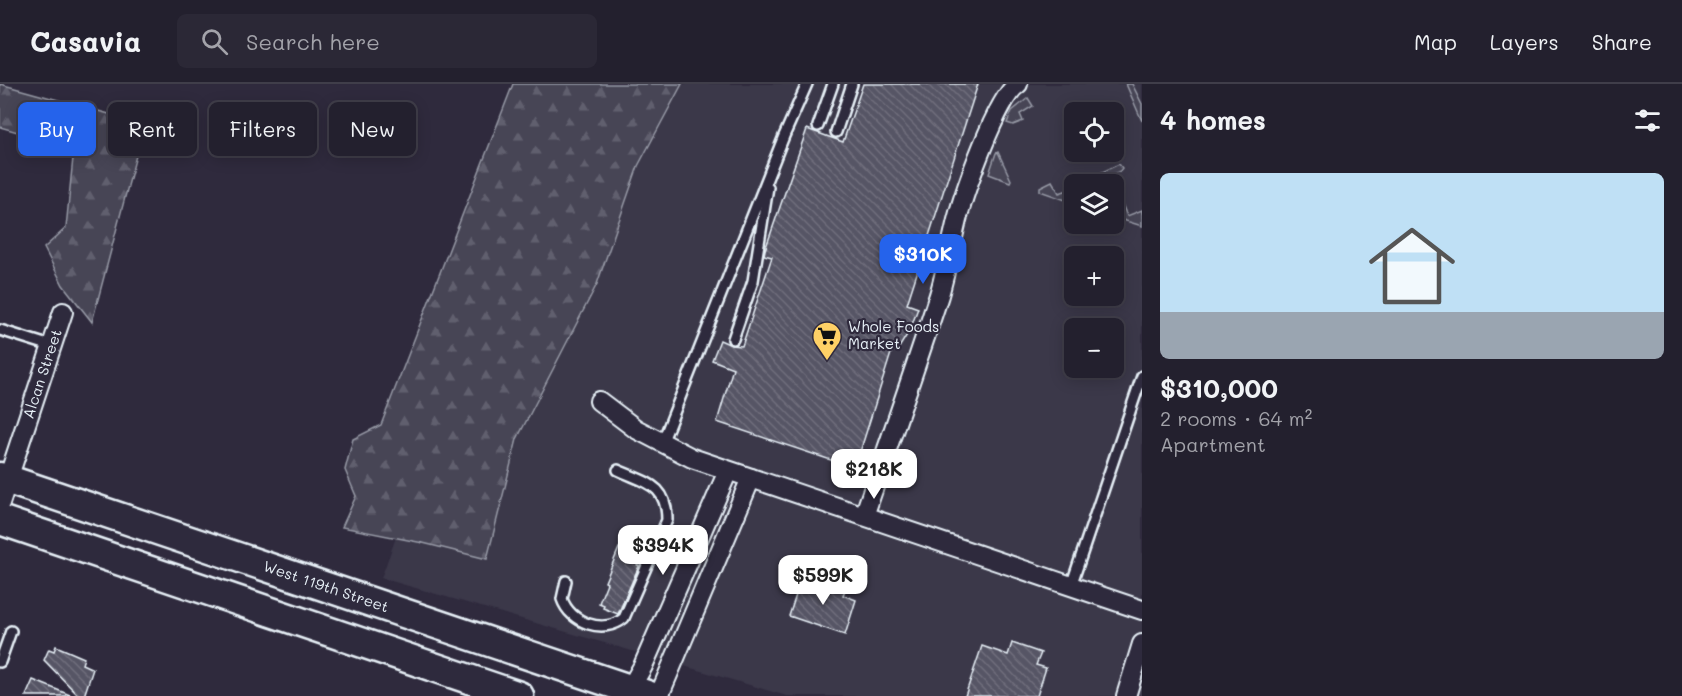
<!DOCTYPE html>
<html lang="en">
<head>
<meta charset="utf-8">
<style>
	body { margin:0; font-family:Mali,sans-serif; background:#2b2836; color:#f1f3f6; height:100vh; display:flex; flex-direction:column; font-size:22px; white-space:nowrap }
	* { box-sizing:border-box; margin:0 }
	p { font-size:20px; color:#a3a3aa }
	.icon { flex:none; width:33px; height:33px; fill:none; stroke:currentColor; stroke-width:2; stroke-linecap:round; stroke-linejoin:round }
	.map { position:relative; flex:1; overflow:hidden }
	.drawer { display:flex; flex-direction:column; background:#23202e; width:540px }
	.drawer>* { flex:none }
	.hud { position:absolute; left:18px; top:18px; width:570px; height:54px; display:flex; gap:12px }
	.buttons { position:absolute; left:1064px; top:18px; display:grid; gap:12px }
	.buttons a { display:grid; place-items:center; width:60px; height:60px; border-radius:9px; background:#23202e; box-shadow:0 3px 15px #0003,0 0 0 2px #403e4a; font-size:30px }
	.price { position:absolute; translate:-50% -51px; padding:0 14px; border-radius:12px; background:#fff; color:#222; font-size:20px; line-height:39px; filter:drop-shadow(0 2px 3px #0008) }
	.price::after { content:''; position:absolute; left:50%; top:36px; width:18px; height:14px; margin-left:-9px; background:inherit; clip-path:polygon(0 0,100% 0,50% 100%) }
	.price.current { background:#2563eb; color:#fff }
	ul { padding:0; list-style:none }
	li { display:grid; align-content:center; gap:12px; height:318px; padding:0 18px }
	li+li { border-top:2px solid #403e4a }
	li span { display:grid; place-items:center; height:186px; border-radius:9px; color:#555 }
	li>.icon { margin-inline-start:auto }
	span .icon { width:108px; height:108px; fill:#fffc; stroke-width:1 }
	li b { font-size:26px }
	h2 { display:flex; justify-content:space-between; align-items:center; height:72px; padding:0 18px; font-size:26px }
	.pill { padding:0 21px; border-radius:9px; background:#23202e; box-shadow:0 3px 15px #0003,0 0 0 2px #403e4a; font-size:21px; line-height:54px }
	.pill.current { background:#2563eb; color:#fff }
	header { display:flex; align-items:center; gap:36px; box-sizing:border-box; height:84px; padding:0 30px; background:#23202e; border-bottom:2px solid #403e4a }
	header strong { font-size:28px }
	nav { display:flex; gap:33px; margin-inline-start:auto; font-size:21px }
	.search { width:420px; height:54px; background:#2b2836; display:flex; align-items:center; gap:15px; box-sizing:border-box; padding:0 21px; border-radius:9px; color:#a3a3aa; font-size:22px }
	main { display:flex; flex:1; min-height:0 }
	.map>svg:first-child { display:block }
</style>
</head>
<body>
<header>
<strong>Casavia</strong>
<div class="search"><svg class="icon" aria-label="search" viewBox="0 0 24 24"><circle cx="10" cy="10" r="6"/><path d="M15 15l6 6"/></svg>Search here</div>
<nav><a>Map</a><a>Layers</a><a>Share</a></nav>
</header>
<main>
<div class="map">
<svg width="1142" height="612" viewBox="0 0 1142 612">
	<defs>
		<pattern id="forest-firs" width="22" height="20" patternUnits="userSpaceOnUse" patternTransform="scale(1.5)"><rect width="22" height="20" fill="#464455"/><path d="M5 1l3.5 6h-7zM16 11l3.5 6h-7z" fill="#615f6e"/></pattern>
		<pattern id="building-back-hatch" width="6" height="6" patternUnits="userSpaceOnUse" patternTransform="scale(1.5)"><rect width="6" height="6" fill="#575565"/><path d="M-1 5l2 2M0 0l6 6M5-1l2 2" fill="none" stroke="#6f6e7c"/></pattern>
	</defs>
	<rect width="100%" height="100%" fill="#2f2a3d"/>
	<filter id="ink" filterUnits="userSpaceOnUse"><feTurbulence type="fractalNoise" baseFrequency=".0167" numOctaves="2"/><feDisplacementMap in="SourceGraphic" scale="12" xChannelSelector="R" yChannelSelector="G"/><feConvolveMatrix kernelMatrix="1 2 1 2 8 2 1 2 1" color-interpolation-filters="sRGB"/></filter>
	<g filter="url(#ink)">
		<path fill="#3b3749" fill-rule="evenodd" d="M564,0H1142V612H787L381,494ZM1074,28H1113V68H1074ZM1074,100H1113V140H1074ZM1074,172H1113V212H1074ZM1074,244H1113V284H1074Z"/>
		<g fill="#464455" stroke="#979aa6" stroke-width="1.5">
			<path d="M1126,0H1132L1142,20V37Z"/>
			<path d="M1028,14L1033,22L1020,30L1023,37L1013,41L1007,39L1012,27Z"/>
			<path d="M998,68L1011,96L1010,98L989,90L996,69Z"/>
			<path d="M1119,80L1122,84L1120,87L1098,97L1093,95L1094,92Z"/>
			<path d="M1052,97L1059,109L1074,104V119L1040,107V103Z"/>
			<path d="M1122,120L1127,132L1142,126V142L1113,133V123Z"/>
		</g>
		<g fill="url(#forest-firs)" stroke="#979aa6" stroke-width="1.5">
			<path d="M0,0L109,30L138,64L92,238L63,201L44,164L66,144L74,64L0,43Z"/>
			<path d="M513,0H682L638,82L597,200L517,355L487,475L423,459L342,443L356,412L345,386L353,355L381,341Z"/>
		</g>
		<g fill="url(#building-back-hatch)" stroke="#e8f1f8" stroke-width="1.5">
			<path d="M863,0H978L907,220L918,224L910,246L897,267L892,266L855,384L717,338L733,284L712,276L720,256L731,261L742,262L772,173L764,171L765,166L807,45L843,58Z"/>
			<path d="M619,464L640,473L637,481L639,482L618,530L603,524L604,521L599,519L607,499L605,498Z"/>
			<path d="M801,496L814,501L816,496L845,506L843,511L856,516L845,551L789,532Z"/>
			<path d="M1012,559L1041,569L1036,581L1046,584L1037,612H965L982,562L1008,571Z"/>
			<path d="M56,562L84,574L82,580L93,585L84,612H79L44,576L49,565L54,567Z"/>
			<path d="M33,596L70,611V612H26Z"/>
		</g>
		<g fill="none" stroke-linecap="round" stroke-linejoin="round">
			<g stroke="#e8f1f8" stroke-width="14">
				<g id="service">
					<path d="M818,42L833,0"/>
					<path d="M836,48L852,0"/>
					<path d="M0,246L51,262"/>
					<path d="M733,255L753,197L768,103"/>
					<path d="M662,359L784,52L807,0"/>
					<path d="M566,497L562,515C570,539 604,551 624,534L667,436C667,400 646,399 618,386"/>
					<path d="M1071,502L1142,292"/>
					<path d="M0,578L11,547"/>
				</g>
			</g>
			<g stroke="#e8f1f8" stroke-width="22">
				<g id="minor">
					<path d="M599,317L636,345L692,374L1142,526"/>
					<path id="s1" d="M0,419L63,228"/>
					<path d="M864,432C889,359 915,285 939,211C946,187 951,161 957,136C964,109 997,13 1018,0"/>
					<path d="M626,612L643,582L728,387"/>
					<path d="M659,612L751,394"/>
					<path d="M1126,612L1142,560"/>
				</g>
			</g>
			<g stroke="#e8f1f8" stroke-width="33">
				<g id="primary">
					<path id="s2" d="M0,393L650,612"/>
					<path d="M0,436L519,612"/>
				</g>
			</g>
			<use href="#service" stroke="#2f2a3d" stroke-width="9"/>
			<use href="#minor" stroke="#2f2a3d" stroke-width="18"/>
			<use href="#primary" stroke="#2f2a3d" stroke-width="28"/>
		</g>
	</g>
	<defs>
		<g id="supermarket-pin" transform="scale(1.5)"><path d="M0 17L-7.5 6A9.5 9.5 0 1 1 7.5 6Z" fill="#ffd166" stroke="#2f2a3d"/><path d="M-6-5.5h2.5l.6 2H6L4.5 2H-2.5L-4.4-4H-6ZM-1.5 3.2a1.3 1.3 0 1 0 .1 0ZM3 3.2a1.3 1.3 0 1 0 .1 0Z" fill="#111"/></g>
	</defs>
	<g fill-rule="evenodd">
		<use href="#supermarket-pin" x="827" y="252"/>
	</g>
	<g text-anchor="middle" stroke-width="4.5" stroke-linejoin="round" paint-order="stroke">
		<g font-size="15" fill="#e8f1f8" stroke="#2f2a3d" text-anchor="start">
			<text x="848" y="248">Whole Foods<tspan x="848" dy="17">Market</tspan></text>
		</g>
		<g font-size="15" fill="#e8f1f8" stroke="#2f2a3d">
			<text dy="5" stroke="none"><textPath href="#s1" startOffset="136">Alcan Street</textPath></text>
			<text dy="5" stroke="none"><textPath href="#s2" startOffset="344">West 119th Street</textPath></text>
		</g>
	</g>
</svg>
<div class="buttons">
<a><svg class="icon" aria-label="locate" viewBox="0 0 24 24"><circle cx="12" cy="12" r="6"/><path d="M12 2v4M12 18v4M2 12h4M18 12h4"/></svg></a>
<a><svg class="icon" aria-label="layers" viewBox="0 0 24 24"><path d="M12 4l9 5-9 5-9-5zM3 14l9 5 9-5"/></svg></a>
<a>+</a>
<a>−</a>
</div>
<b class="price current" style="left:923px;top:201px">$310K</b>
<b class="price" style="left:874px;top:416px">$218K</b>
<b class="price" style="left:663px;top:492px">$394K</b>
<b class="price" style="left:823px;top:522px">$599K</b>
<div class="hud">
<a class="pill current">Buy</a>
<a class="pill">Rent</a>
<a class="pill">Filters</a>
<a class="pill">New</a>
</div>
</div>
<section class="drawer">
<h2>4 homes<svg class="icon" aria-label="filters" viewBox="0 0 24 24"><path d="M4 7h16M4 17h16"/><circle cx="9" cy="7" r="2"/><circle cx="15" cy="17" r="2"/></svg></h2>
<ul>
<li><span style="background:linear-gradient(#bfe0f5 75%,#9aa5b1 0)"><svg class="icon" aria-label="home" viewBox="0 0 24 24"><path d="M3 11l9-7 9 7M6 9v11h12V9"/></svg></span><div><b>$310,000</b><p>2 rooms · 64 m²</p><p>Apartment</p></div></li>
</ul>
</section>
</main>
</body>
</html>
